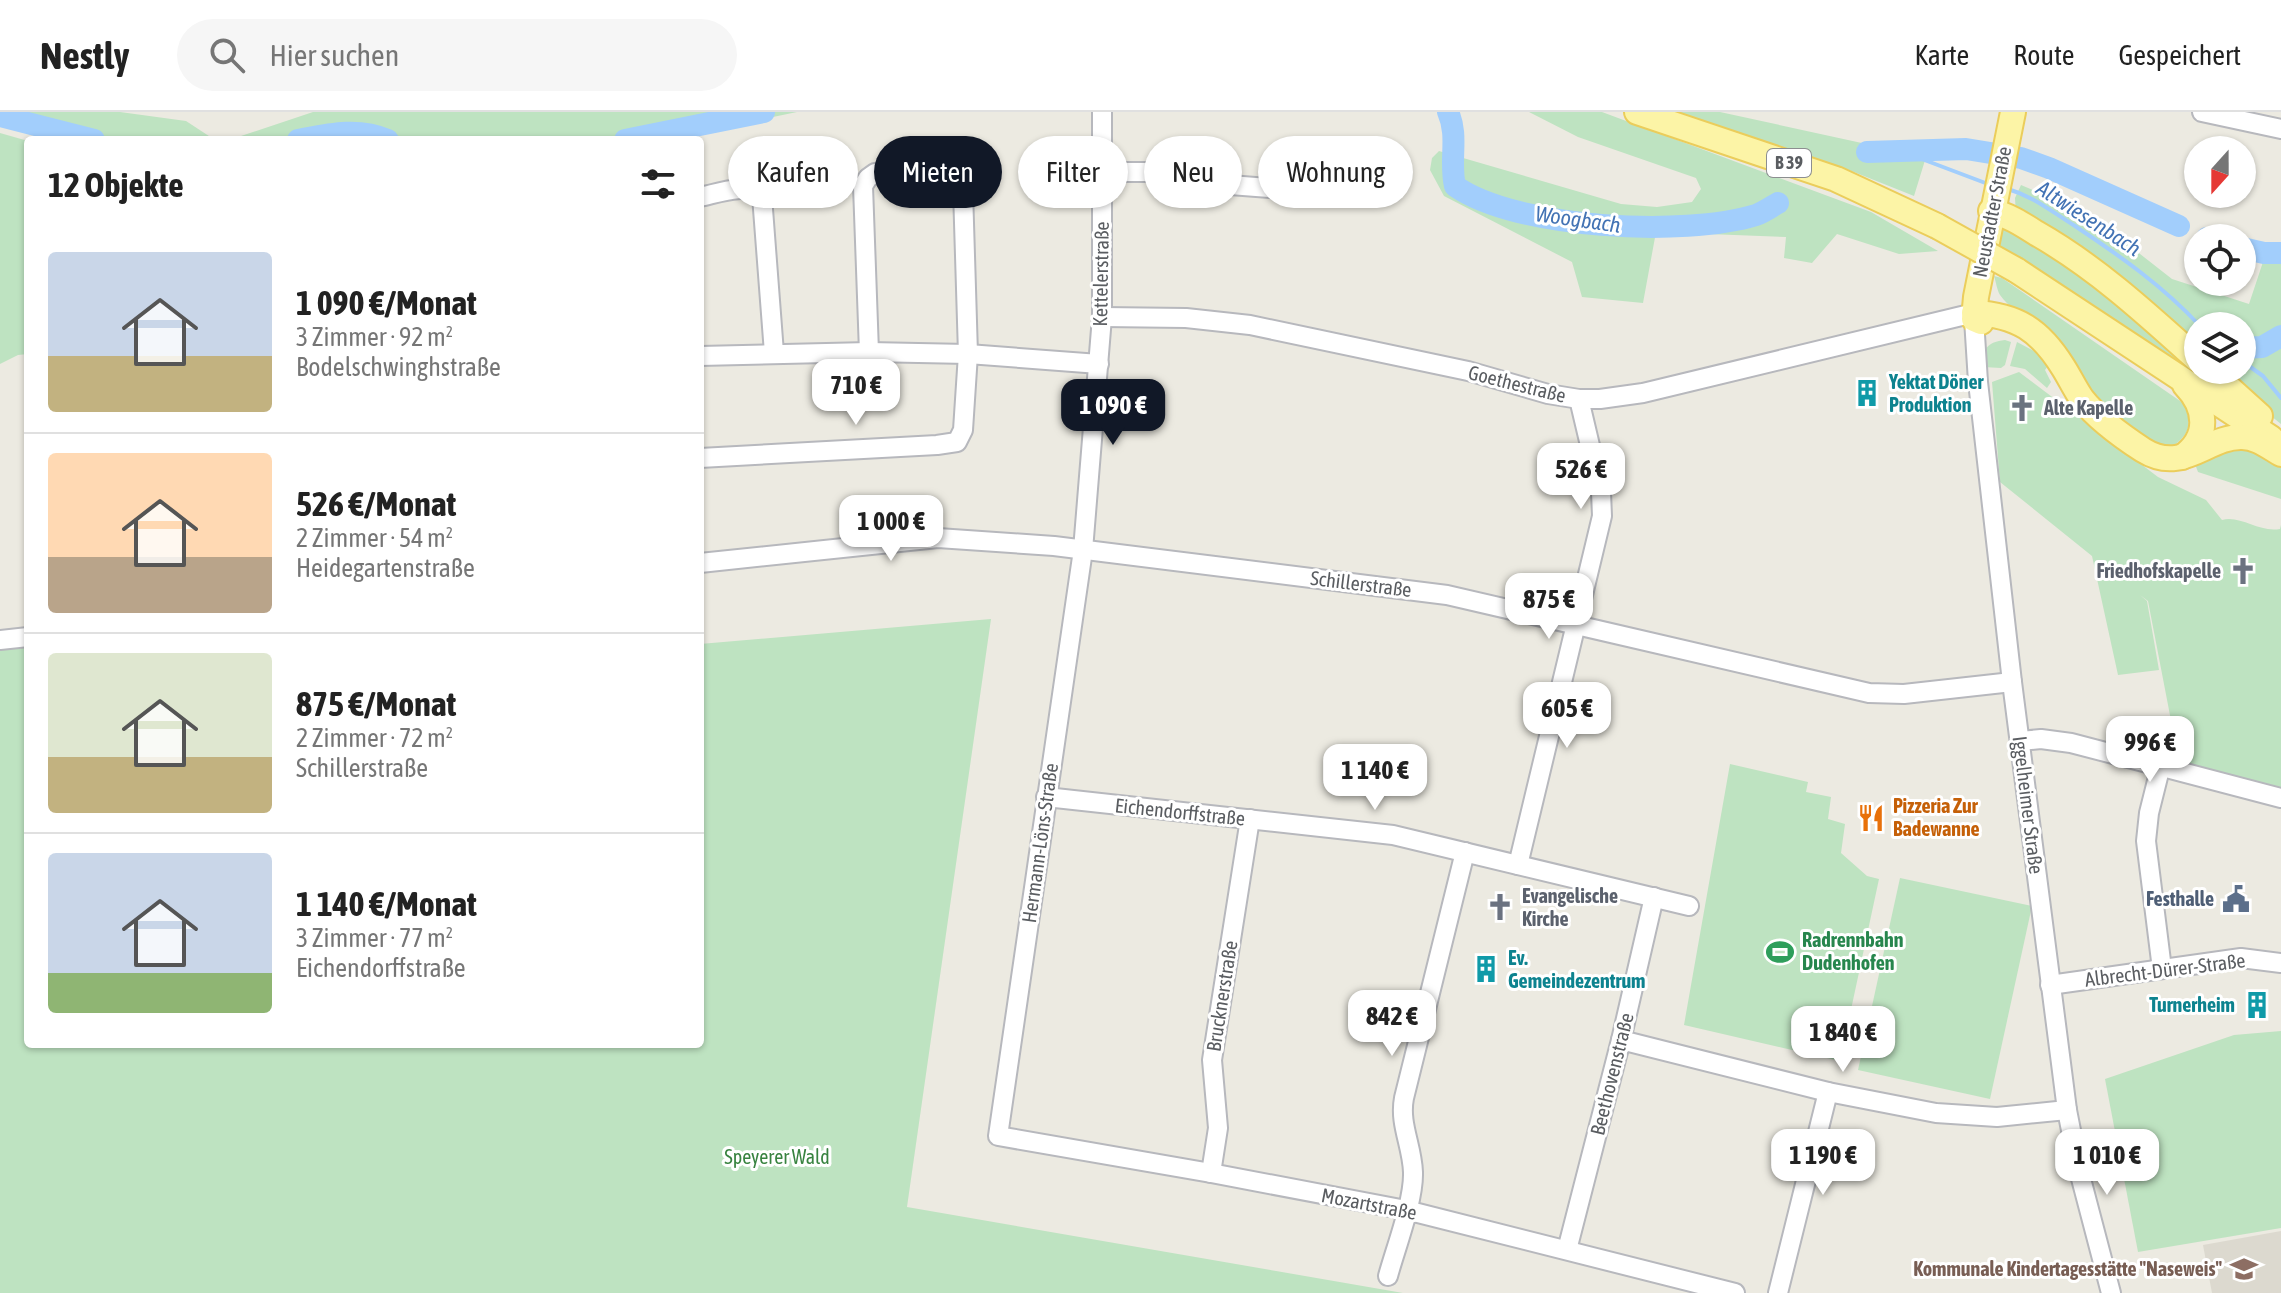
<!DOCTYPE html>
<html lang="de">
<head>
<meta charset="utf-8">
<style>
	body { margin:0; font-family:"Asap Condensed",sans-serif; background:#f6f6f6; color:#222; height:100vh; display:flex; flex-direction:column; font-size:30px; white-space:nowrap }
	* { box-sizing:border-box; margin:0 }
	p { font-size:26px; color:#767676 }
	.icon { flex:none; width:44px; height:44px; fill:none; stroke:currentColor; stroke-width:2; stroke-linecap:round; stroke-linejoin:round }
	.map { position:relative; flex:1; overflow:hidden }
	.details { position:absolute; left:24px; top:24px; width:680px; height:912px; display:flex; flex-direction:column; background:#fff; border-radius:8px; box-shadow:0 2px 6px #0004 }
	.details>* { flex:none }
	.guide { position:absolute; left:728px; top:24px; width:760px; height:72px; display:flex; gap:16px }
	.needle { width:52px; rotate:201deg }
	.controls { position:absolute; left:2184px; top:24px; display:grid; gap:16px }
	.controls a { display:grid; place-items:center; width:72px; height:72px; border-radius:50%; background:#fff; box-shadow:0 2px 6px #0004; font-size:40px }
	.price { position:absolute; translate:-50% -68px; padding:0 18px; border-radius:16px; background:#fff; color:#222; font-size:26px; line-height:52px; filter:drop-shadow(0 2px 4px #0008) }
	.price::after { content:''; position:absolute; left:50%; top:48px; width:24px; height:18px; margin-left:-12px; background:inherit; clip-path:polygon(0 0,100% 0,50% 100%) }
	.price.current { background:#111827; color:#fff }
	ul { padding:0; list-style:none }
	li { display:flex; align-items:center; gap:24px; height:200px; padding:0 24px }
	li+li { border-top:2px solid #e0e0e0 }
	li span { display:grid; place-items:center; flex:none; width:224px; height:160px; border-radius:8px; color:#555 }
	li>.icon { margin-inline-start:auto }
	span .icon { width:96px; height:96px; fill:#fffc; stroke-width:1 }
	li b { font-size:34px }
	h2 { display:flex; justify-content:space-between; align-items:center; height:96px; padding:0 24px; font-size:34px }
	.tag { padding:0 28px; border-radius:36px; background:#fff; box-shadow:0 2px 6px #0004; font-size:28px; line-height:72px }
	.tag.current { background:#111827; color:#fff }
	header { display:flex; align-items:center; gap:48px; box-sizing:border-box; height:112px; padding:0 40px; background:#fff; border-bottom:2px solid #e0e0e0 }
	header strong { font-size:38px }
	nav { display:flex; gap:44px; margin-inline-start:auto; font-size:28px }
	.search { width:560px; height:72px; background:#f6f6f6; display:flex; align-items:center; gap:20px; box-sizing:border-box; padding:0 28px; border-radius:44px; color:#767676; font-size:30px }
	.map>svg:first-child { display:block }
</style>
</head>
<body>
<header>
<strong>Nestly</strong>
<div class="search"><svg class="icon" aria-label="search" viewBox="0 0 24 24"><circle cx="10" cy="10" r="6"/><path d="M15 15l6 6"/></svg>Hier suchen</div>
<nav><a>Karte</a><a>Route</a><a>Gespeichert</a></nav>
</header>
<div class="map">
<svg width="2281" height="1181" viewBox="0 0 2281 1181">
	<rect width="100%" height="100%" fill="#eceae1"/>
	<path fill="#dcd9cf" d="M2281,1119V1181H2212L2203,1133Z"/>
	<g fill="#bee3c1">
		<path d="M0,0H120L186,9L215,28H55L0,14Z"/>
		<path d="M313,0H797L662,28H370L342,22L308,28H229Z"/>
		<path d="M1529,0H1602L1871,100L1938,139L1899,142L1837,122L1812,151L1784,146L1786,125L1656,120L1643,191L1582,185L1572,150L1444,84L1430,58L1432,46L1439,39L1621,92L1657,95L1692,90L1701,77L1696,66L1578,25Z"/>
		<path d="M1673,0H1720L1926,45L1914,84L1844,56Z"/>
		<path d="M0,21L28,29V242L18,243L0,252Z"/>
		<path d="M2021,73L2089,102L2172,167L2249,192L2264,147L2281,148V214L2263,231L2242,234V214H2198V243L2016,104L2015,86Z"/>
		<path d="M2001,112L2035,125L2193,255L2189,260L2034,155L1993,132Z"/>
		<path d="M1994,164L2002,166L2183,291C2194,312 2189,325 2168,337L2148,329L2091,288L2059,233L2061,229C2044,212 2015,204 2000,183C1997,178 1996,170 1994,164Z"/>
		<path d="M2005,228L2011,230L2005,253L2001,256L1983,255C1982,237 1987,230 2005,228Z"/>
		<path d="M2017,230L2036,240L2048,254L2045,258L2051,270L2047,276L2025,257L2010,254Z"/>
		<path d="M2281,231V312L2214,258H2242V241L2262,239Z"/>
		<path d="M2019,260L2158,365L2206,388L2222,408C2241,403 2259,421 2280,417L2281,413V679L2179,650L2148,489L2140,483L2147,489L2159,558L2118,563L2092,444L2000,370L1992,270Z"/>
		<path d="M2235,330L2281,352V387L2198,360L2195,352Z"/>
		<path d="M991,507L907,1095L1403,1181H0V537L28,535V932H700V532Z"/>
		<path d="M1730,652L1808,670L1806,680L1831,685L1828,707L1845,712L1841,741L1867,764L1879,767L1840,949L1684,913Z"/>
		<path d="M1900,766L2032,794L1990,987L1858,958Z"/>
		<path d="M2281,919V1116L2138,1140L2105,967L2234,923Z"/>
	</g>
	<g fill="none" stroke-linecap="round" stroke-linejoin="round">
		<g stroke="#a2cefc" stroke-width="4">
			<path d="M1898,38L1988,72"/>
			<path d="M2005,76C2035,85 2049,98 2075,114C2120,144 2163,174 2200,214"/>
			<path d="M2242,249L2263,264L2281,286"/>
		</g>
		<g stroke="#a2cefc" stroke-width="22">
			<path d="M1448,0C1459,24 1449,48 1455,74C1516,117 1685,125 1756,103C1764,100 1771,95 1778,91"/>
			<path d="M0,4L94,28"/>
			<path d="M298,28C329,22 358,15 388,28"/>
			<path d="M625,28L764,0"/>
			<path d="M1867,40L1966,37L2021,46L2049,56L2179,114"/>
			<path d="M2207,126H2208"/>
			<path d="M2242,136L2264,141H2281"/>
			<path d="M2242,236L2262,235L2281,224"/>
		</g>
		<g stroke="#b7b8bd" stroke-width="22">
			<g id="minor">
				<path d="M1102,0V205L1083,438L998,1024L1211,1061L1406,1098L1735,1181"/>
				<path d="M2202,0L2281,17"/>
				<path d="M1102,60H1176L1217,72L1295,78L1325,85"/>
				<path d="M700,85C719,81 746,70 762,84L774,241"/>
				<path d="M1102,205L1186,206L1250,213L1468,259L1548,282L1579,287H1600L1643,281L1974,201"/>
				<path d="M1974,207L1978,270L2012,570L2067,998L2079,1059L2111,1181"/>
				<path d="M700,244L869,240L968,242L1099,252"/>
				<path d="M700,346L937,333L957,330L963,318L968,242L963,78L957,60L947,58L875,61L868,66L863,74L869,240"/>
				<path d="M700,451L938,426L1054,434L1447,483L1869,581L1904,582L2012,570"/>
				<path d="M0,528L28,525"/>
				<path d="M2020,629L2041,627L2071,631L2281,686"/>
				<path d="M2161,653L2149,701L2146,729L2162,857"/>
				<path d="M1046,685L1393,723L1689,794"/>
				<path d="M1518,753L1602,404L1601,380L1579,287"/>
				<path d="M2050,873L2241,846L2281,851"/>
				<path d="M1621,928L1828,980L1936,1001L1997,1005L2067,998"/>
				<path d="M1211,1061L1218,1016L1212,948L1250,707"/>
				<path d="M1567,1138L1621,928L1654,785"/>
				<path d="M1388,1164C1396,1135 1414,1088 1413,1060C1412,1033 1399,1012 1404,986L1465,740"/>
				<path d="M1778,1181L1828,980"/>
			</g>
		</g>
		<g stroke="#ebcd5b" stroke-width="28">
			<g id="major">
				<path d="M1637,0L1836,67L1937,114"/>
				<path d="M1991,99C2008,103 2022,112 2036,121C2096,155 2147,202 2198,248"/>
				<path d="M2016,158L2271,326"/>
				<path d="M1974,201C2017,203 2040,218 2063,255C2070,266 2075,277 2082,287C2097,306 2123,325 2143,338C2183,363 2207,324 2242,325C2257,325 2269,335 2281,342"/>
				<path d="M1981,210L1974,207L1976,185L2013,0"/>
				<path d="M2209,258L2260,304"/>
				<path d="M2182,345C2210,325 2207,296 2185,273"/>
			</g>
		</g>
		<use href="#minor" stroke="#fff" stroke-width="18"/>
		<use href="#major" stroke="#fcf4a6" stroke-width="24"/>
		<g stroke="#ebcd5b" stroke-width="28" stroke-linecap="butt">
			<path id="major-bridge" d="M1937,114L2016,158"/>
		</g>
		<use href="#major-bridge" stroke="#fcf4a6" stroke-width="24"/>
	</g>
	<defs>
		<g id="building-bare" transform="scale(2.16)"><path d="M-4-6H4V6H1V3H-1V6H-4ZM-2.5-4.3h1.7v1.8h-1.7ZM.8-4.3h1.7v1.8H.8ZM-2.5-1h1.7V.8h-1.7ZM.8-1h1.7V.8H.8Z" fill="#0f9aa8" stroke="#fff" stroke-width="2.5" paint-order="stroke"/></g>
		<g id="church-bare" transform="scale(2.16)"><path d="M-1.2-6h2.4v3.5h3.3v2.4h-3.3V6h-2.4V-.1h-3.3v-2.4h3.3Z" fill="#6b7280" stroke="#fff" stroke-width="2.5" paint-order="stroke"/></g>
		<g id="restaurant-bare" transform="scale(2.16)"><path d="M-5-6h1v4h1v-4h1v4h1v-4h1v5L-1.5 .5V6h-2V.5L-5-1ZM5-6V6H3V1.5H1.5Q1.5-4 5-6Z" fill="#e8710a" stroke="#fff" stroke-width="2.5" paint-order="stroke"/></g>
		<g id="civic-bare" transform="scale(2.16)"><path d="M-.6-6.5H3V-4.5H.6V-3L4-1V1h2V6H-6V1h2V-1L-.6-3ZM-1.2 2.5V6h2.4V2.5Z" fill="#5c6f8a" stroke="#fff" stroke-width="2.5" paint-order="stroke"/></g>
		<g id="stadium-bare" transform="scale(2.16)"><path d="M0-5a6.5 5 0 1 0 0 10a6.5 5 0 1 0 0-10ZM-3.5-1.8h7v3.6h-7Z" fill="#2e9e5b" stroke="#fff" stroke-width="2.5" paint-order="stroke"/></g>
		<g id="school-bare" transform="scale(2.16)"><path d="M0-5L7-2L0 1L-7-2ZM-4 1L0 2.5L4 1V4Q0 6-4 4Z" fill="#8d6e63" stroke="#fff" stroke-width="2.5" paint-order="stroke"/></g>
	</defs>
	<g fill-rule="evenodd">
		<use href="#building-bare" x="1867" y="281"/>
		<use href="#church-bare" x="2022" y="296"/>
		<use href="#church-bare" x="2243" y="459"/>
		<use href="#restaurant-bare" x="1871" y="706"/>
		<use href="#civic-bare" x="2236" y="787"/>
		<use href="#church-bare" x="1500" y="795"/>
		<use href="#stadium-bare" x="1780" y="840"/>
		<use href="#building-bare" x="1486" y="857"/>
		<use href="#building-bare" x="2257" y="893"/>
		<use href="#school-bare" x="2244" y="1157"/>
	</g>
	<g text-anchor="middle" stroke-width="6" stroke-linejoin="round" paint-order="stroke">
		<rect fill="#fff" stroke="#8c8e90" stroke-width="2" x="1767" y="37" width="44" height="28" rx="6"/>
		<g font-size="18" font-weight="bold" fill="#5a5d61">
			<text x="1789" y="57">B 39</text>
		</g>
		<g font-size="20" fill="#5a5d61" stroke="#fff">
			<text transform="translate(1992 100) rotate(-79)" y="7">Neustadter Straße</text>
			<text transform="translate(1101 162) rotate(-89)" y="7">Kettelerstraße</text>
			<text transform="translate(1517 272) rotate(14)" y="7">Goethestraße</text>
			<text transform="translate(1361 472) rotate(7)" y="7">Schillerstraße</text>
			<text transform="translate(2028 693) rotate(83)" y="7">Iggelheimer Straße</text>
			<text transform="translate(1180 700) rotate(6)" y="7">Eichendorffstraße</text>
			<text transform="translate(1040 731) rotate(-82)" y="7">Hermann-Löns-Straße</text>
			<text transform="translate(2165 858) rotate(-7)" y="7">Albrecht-Dürer-Straße</text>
			<text transform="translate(1222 884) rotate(-81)" y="7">Brucknerstraße</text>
			<text transform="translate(1612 962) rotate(-76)" y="7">Beethovenstraße</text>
			<text transform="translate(1369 1092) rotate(11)" y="7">Mozartstraße</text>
		</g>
		<g font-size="20" font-weight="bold" fill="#0d838f" stroke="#fff" text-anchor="start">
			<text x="1889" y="277">Yektat Döner<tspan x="1889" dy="23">Produktion</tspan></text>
			<text x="1508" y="853">Ev.<tspan x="1508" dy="23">Gemeindezentrum</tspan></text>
			<text x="2235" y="900" text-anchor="end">Turnerheim</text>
		</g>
		<g font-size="20" font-weight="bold" fill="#5b616d" stroke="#fff" text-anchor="start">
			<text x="2044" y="303">Alte Kapelle</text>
			<text x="2221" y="466" text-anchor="end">Friedhofskapelle</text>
			<text x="1522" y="791">Evangelische<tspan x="1522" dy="23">Kirche</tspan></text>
		</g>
		<g font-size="20" font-weight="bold" fill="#c56008" stroke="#fff" text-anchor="start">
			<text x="1893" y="701">Pizzeria Zur<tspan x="1893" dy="23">Badewanne</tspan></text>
		</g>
		<g font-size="20" font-weight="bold" fill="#4e5e75" stroke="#fff" text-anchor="end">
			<text x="2214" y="794">Festhalle</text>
		</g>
		<g font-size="20" font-weight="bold" fill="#27864d" stroke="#fff" text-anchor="start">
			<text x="1802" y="835">Radrennbahn<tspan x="1802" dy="23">Dudenhofen</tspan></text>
		</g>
		<g font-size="20" fill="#388340" stroke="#fff">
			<text x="777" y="1052">Speyerer Wald</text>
		</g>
		<g font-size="20" font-weight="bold" fill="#785e54" stroke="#fff" text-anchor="end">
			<text x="2222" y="1164">Kommunale Kindertagesstätte "Naseweis"</text>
		</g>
		<g font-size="22" font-style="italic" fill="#4373b4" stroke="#fff">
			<text transform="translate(2089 106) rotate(33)" y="8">Altwiesenbach</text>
			<text transform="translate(1578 107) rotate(8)" y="8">Woogbach</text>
		</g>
	</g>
</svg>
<div class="controls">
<a><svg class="needle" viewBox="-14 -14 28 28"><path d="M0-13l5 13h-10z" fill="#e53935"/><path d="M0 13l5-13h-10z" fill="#767676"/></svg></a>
<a><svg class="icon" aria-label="locate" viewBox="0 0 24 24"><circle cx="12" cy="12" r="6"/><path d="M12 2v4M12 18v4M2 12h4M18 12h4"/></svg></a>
<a><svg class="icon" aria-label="layers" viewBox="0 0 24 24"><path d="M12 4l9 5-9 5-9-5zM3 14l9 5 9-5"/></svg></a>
</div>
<b class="price" style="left:856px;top:315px">710 €</b>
<b class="price current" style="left:1113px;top:335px">1 090 €</b>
<b class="price" style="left:1581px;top:399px">526 €</b>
<b class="price" style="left:891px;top:451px">1 000 €</b>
<b class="price" style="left:1549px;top:529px">875 €</b>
<b class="price" style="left:1567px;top:638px">605 €</b>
<b class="price" style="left:2150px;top:672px">996 €</b>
<b class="price" style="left:1375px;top:700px">1 140 €</b>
<b class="price" style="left:1392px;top:946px">842 €</b>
<b class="price" style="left:1843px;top:962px">1 840 €</b>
<b class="price" style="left:1823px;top:1085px">1 190 €</b>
<b class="price" style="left:2107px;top:1085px">1 010 €</b>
<div class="guide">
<a class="tag">Kaufen</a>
<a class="tag current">Mieten</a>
<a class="tag">Filter</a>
<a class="tag">Neu</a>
<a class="tag">Wohnung</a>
</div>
<section class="details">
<h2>12 Objekte<svg class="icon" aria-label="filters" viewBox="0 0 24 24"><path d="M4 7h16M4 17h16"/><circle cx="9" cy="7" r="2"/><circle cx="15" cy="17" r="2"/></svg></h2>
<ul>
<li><span style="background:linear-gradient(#c9d6e8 65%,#c2b280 0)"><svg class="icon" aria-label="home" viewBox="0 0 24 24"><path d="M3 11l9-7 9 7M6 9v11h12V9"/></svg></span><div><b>1 090 €/Monat</b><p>3 Zimmer · 92 m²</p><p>Bodelschwinghstraße</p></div></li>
<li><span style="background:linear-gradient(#ffd9b3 65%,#b9a48a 0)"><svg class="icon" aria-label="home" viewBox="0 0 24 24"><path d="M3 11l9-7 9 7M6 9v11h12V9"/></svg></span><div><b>526 €/Monat</b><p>2 Zimmer · 54 m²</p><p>Heidegartenstraße</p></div></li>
<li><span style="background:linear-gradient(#dfe7d0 65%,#c2b280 0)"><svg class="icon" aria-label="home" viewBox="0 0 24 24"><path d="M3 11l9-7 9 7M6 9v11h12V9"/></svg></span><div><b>875 €/Monat</b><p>2 Zimmer · 72 m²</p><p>Schillerstraße</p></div></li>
<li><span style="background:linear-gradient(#c9d6e8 75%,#8fb573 0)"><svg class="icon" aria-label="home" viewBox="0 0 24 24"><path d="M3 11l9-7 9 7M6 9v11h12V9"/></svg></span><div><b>1 140 €/Monat</b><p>3 Zimmer · 77 m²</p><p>Eichendorffstraße</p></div></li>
</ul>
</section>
</div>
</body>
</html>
